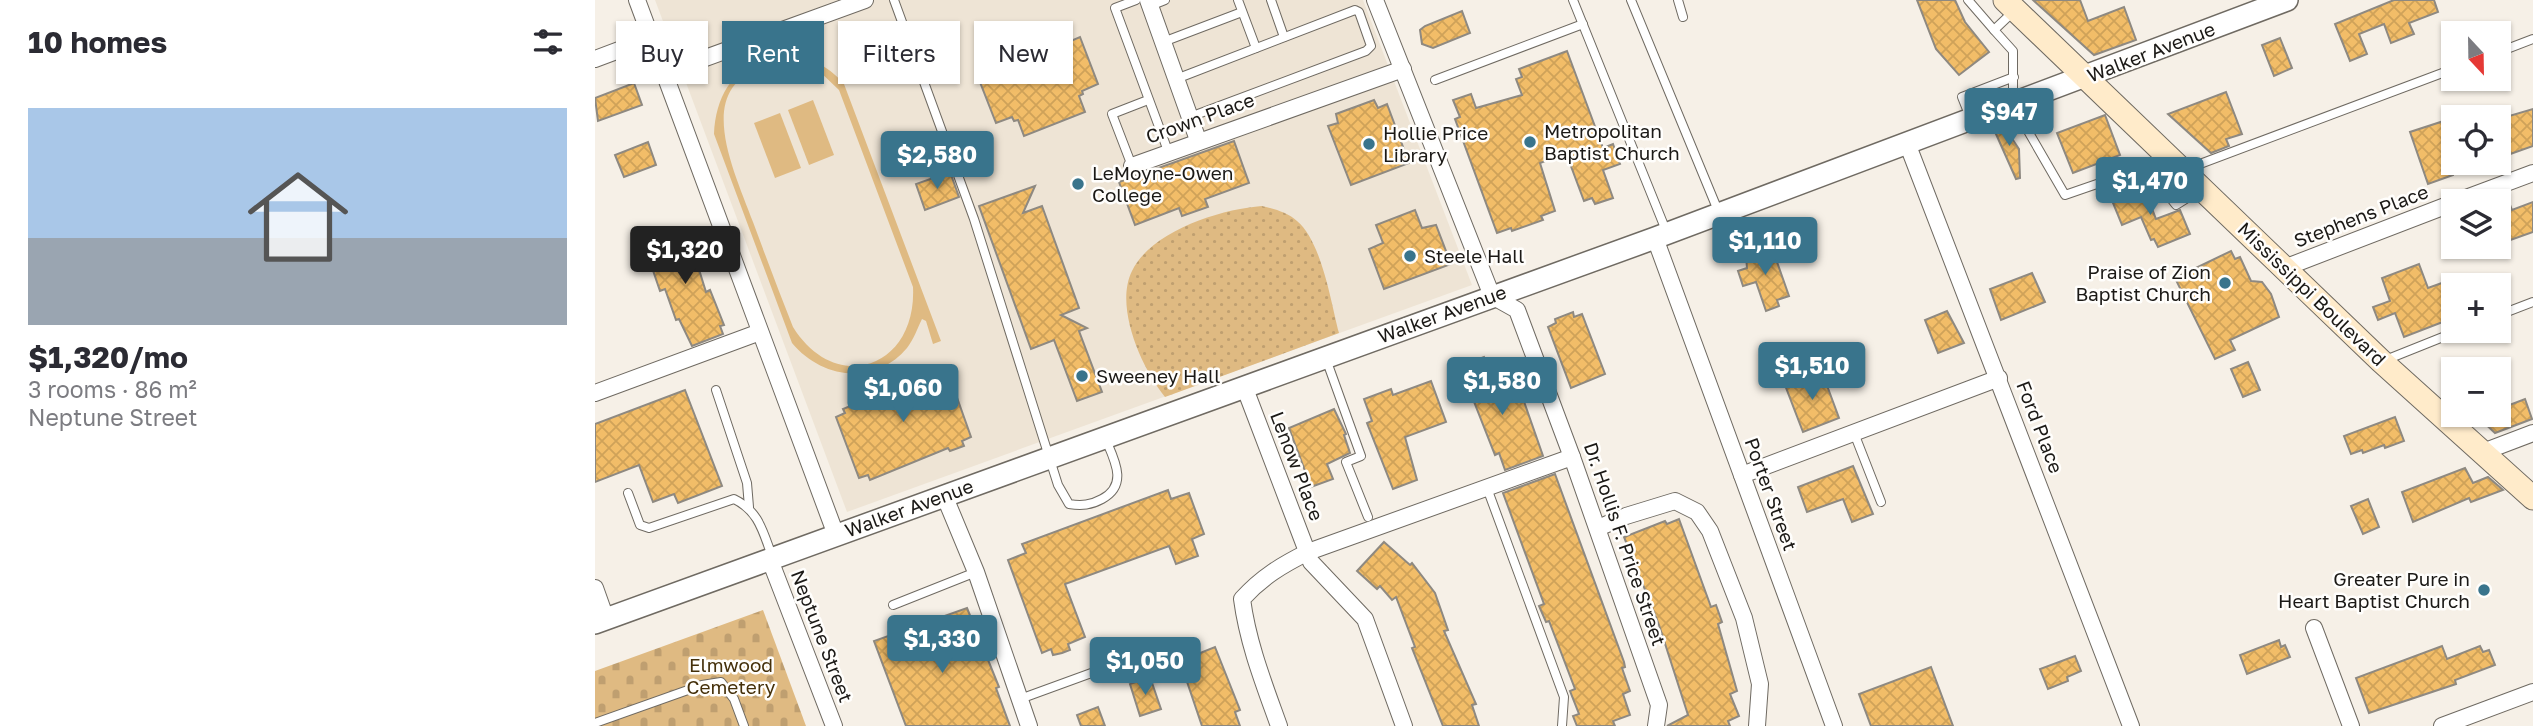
<!DOCTYPE html>
<html lang="en">
<head>
<meta charset="utf-8">
<style>
	body { margin:0; font-family:"Golos Text",sans-serif; background:#f7f7f7; color:#2b2b33; height:100vh; display:flex; flex-direction:column; font-size:26px; white-space:nowrap }
	* { box-sizing:border-box; margin:0 }
	p { font-size:23px; color:#7c7c81 }
	.icon { flex:none; width:38px; height:38px; fill:none; stroke:currentColor; stroke-width:2; stroke-linecap:round; stroke-linejoin:round }
	.map { position:relative; flex:1; overflow:hidden }
	.drawer { display:flex; flex-direction:column; background:#fff; width:595px }
	.drawer>* { flex:none }
	.hud { position:absolute; left:21px; top:21px; width:665px; height:63px; display:flex; gap:14px }
	.needle { width:46px; rotate:158deg }
	.controls { position:absolute; left:1846px; top:21px; display:grid; gap:14px }
	.controls a { display:grid; place-items:center; width:70px; height:70px; border-radius:0px; background:#fff; box-shadow:0 2px 5px #0004; font-size:35px }
	.price { position:absolute; translate:-50% -60px; padding:0 16px; border-radius:7px; background:#39748c; color:#fff; font-size:23px; line-height:46px; filter:drop-shadow(0 2px 4px #0008) }
	.price::after { content:''; position:absolute; left:50%; top:42px; width:21px; height:16px; margin-left:-10px; background:inherit; clip-path:polygon(0 0,100% 0,50% 100%) }
	.price.on { background:#222; color:#fff }
	ul { padding:0; list-style:none }
	li { display:grid; align-content:center; gap:14px; height:371px; padding:0 28px }
	li+li { border-top:2px solid #e1e1e2 }
	li span { display:grid; place-items:center; height:217px; border-radius:0px; color:#555 }
	li>.icon { margin-inline-start:auto }
	span .icon { width:126px; height:126px; fill:#fffc; stroke-width:1 }
	li b { font-size:30px }
	h2 { display:flex; justify-content:space-between; align-items:center; height:84px; padding:0 28px; font-size:30px }
	.pill { padding:0 24px; border-radius:0px; background:#fff; box-shadow:0 2px 5px #0004; font-size:24px; line-height:63px }
	.pill.on { background:#39748c; color:#fff }
	main { display:flex; flex:1; min-height:0 }
	.map>svg:first-child { display:block }
</style>
</head>
<body>
<main>
<section class="drawer">
<h2>10 homes<svg class="icon" aria-label="filters" viewBox="0 0 24 24"><path d="M4 7h16M4 17h16"/><circle cx="9" cy="7" r="2"/><circle cx="15" cy="17" r="2"/></svg></h2>
<ul>
<li><span style="background:linear-gradient(#a9c7e8 60%,#9aa5b1 0)"><svg class="icon" aria-label="home" viewBox="0 0 24 24"><path d="M3 11l9-7 9 7M6 9v11h12V9"/></svg></span><div><b>$1,320/mo</b><p>3 rooms · 86 m²</p><p>Neptune Street</p></div></li>
</ul>
</section>
<div class="map">
<svg width="1938" height="726" viewBox="0 0 1938 726">
	<defs>
		<pattern id="grass-dots" width="8" height="8" patternUnits="userSpaceOnUse" patternTransform="scale(1.75)"><rect width="8" height="8" fill="#dfba82"/><path d="M2 2h.1M6 6h.1" fill="none" stroke="#bf9f70" stroke-width="1.8" stroke-linecap="round"/></pattern>
		<pattern id="cemetery-stones" width="16" height="16" patternUnits="userSpaceOnUse" patternTransform="scale(1.75)"><rect width="16" height="16" fill="#dfba82"/><path d="M2 7V4a2 2 0 0 1 4 0v3zM10 15v-3a2 2 0 0 1 4 0v3z" fill="#bf9f70"/></pattern>
		<pattern id="building-cross-hatch" width="8" height="8" patternUnits="userSpaceOnUse" patternTransform="scale(1.75)"><rect width="8" height="8" fill="#f2bd68"/><path d="M0 0l8 8M0 8l8-8" fill="none" stroke="#cfa259"/></pattern>
	</defs>
	<rect width="100%" height="100%" fill="#f6f0e7"/>
	<path fill="#eee4d5" d="M60,0H768L877,285L252,512Z"/>
	<path fill="url(#grass-dots)" d="M667,206C679,209 692,212 702,221C727,242 736,303 744,333L570,397C547,369 519,307 537,271C556,231 626,209 667,206Z"/>
	<path fill="url(#cemetery-stones)" d="M168,610L211,726H0V671Z"/>
	<g fill="#dfba82" fill-rule="evenodd">
		<path d="M184,55C211,55 232,64 249,84L346,341L338,344L331,321L327,319C322,329 319,339 312,348C279,387 226,378 197,343L119,134C121,92 141,63 184,55ZM194,63L223,70L244,90L318,287C322,368 241,396 198,327C184,292 171,257 158,222C136,163 90,71 194,63Z"/>
		<path d="M218,100L239,155L214,165L193,110Z"/>
		<path d="M185,113L206,168L180,178L159,123Z"/>
	</g>
	<g fill="url(#building-cross-hatch)" stroke="#8e8981" stroke-width="2">
		<path d="M1322,0H1360L1370,22L1394,52L1364,75L1341,49Z"/>
		<path d="M1438,0H1485L1493,21L1529,7L1541,40L1499,55Z"/>
		<path d="M1799,0H1839L1843,12L1814,23L1819,34L1796,43L1789,24L1764,34L1772,54L1755,61L1740,24Z"/>
		<path d="M867,11L875,33L838,48L827,44L825,30L830,26Z"/>
		<path d="M457,25L464,41L467,39L469,44L485,37L503,84L487,91L488,94L484,96L490,112L429,136L423,120L419,121L417,117L401,123L383,77L400,70L398,66L403,64L397,48Z"/>
		<path d="M1685,38L1697,68L1679,76L1667,45Z"/>
		<path d="M972,51L1008,148L1018,144L1025,164L1008,170L1018,198L1000,204L997,198L989,201L971,153L945,163L960,211L946,216L948,220L917,231L916,228L902,233L860,119L865,117L858,100L876,94L881,108L927,95L921,79L927,77L924,69Z"/>
		<path d="M39,83L47,105L3,121L0,98Z"/>
		<path d="M1631,92L1647,134L1631,139L1634,146L1616,153L1573,114Z"/>
		<path d="M779,100L783,108L792,104L814,163L756,185L733,126L743,123L741,114Z"/>
		<path d="M1938,109V146L1904,158V119Z"/>
		<path d="M1510,115L1525,155L1478,173L1462,133Z"/>
		<path d="M1858,118V175L1833,184L1815,132Z"/>
		<path d="M1406,122L1424,149L1425,178L1421,179L1397,125Z"/>
		<path d="M639,141L654,183L610,199L613,207L587,216L584,208L540,225L524,182Z"/>
		<path d="M53,142L61,165L29,177L20,155Z"/>
		<path d="M355,172L364,197L330,210L321,184Z"/>
		<path d="M1548,185L1561,219L1585,210L1595,234L1563,247L1559,239L1556,240L1546,217L1527,225L1516,198Z"/>
		<path d="M440,186L428,213L447,206L484,308L466,315L492,328L484,331L507,392L482,401L459,340L436,349L384,206Z"/>
		<path d="M1914,202L1917,210L1938,202V232L1904,244V206Z"/>
		<path d="M820,210L827,228L841,225L856,264L789,289L774,249L788,243L781,225Z"/>
		<path d="M91,228L111,292L115,290L129,325L125,326L128,334L97,346L84,319L81,320L70,289L65,291L49,244Z"/>
		<path d="M1176,245L1194,296L1182,300L1184,306L1171,311L1161,282L1148,286L1143,271L1152,268L1151,256Z"/>
		<path d="M1636,251L1640,259L1645,257L1656,281L1667,282L1676,294L1684,317L1635,340L1640,350L1620,359L1580,278Z"/>
		<path d="M1824,264L1833,288L1858,279V318L1809,337L1800,313L1783,320L1778,307L1795,301L1787,278Z"/>
		<path d="M1437,273L1450,302L1406,320L1395,289Z"/>
		<path d="M1352,311L1369,343L1343,353L1330,320Z"/>
		<path d="M978,312L979,317L987,314L1010,374L976,388L953,327L961,323L960,319Z"/>
		<path d="M889,357L902,391L920,385L923,394L926,393L948,456L910,470L904,453L900,455L865,366Z"/>
		<path d="M1653,362L1665,390L1648,397L1636,369Z"/>
		<path d="M327,371L329,379L343,374L344,379L354,375L376,437L367,441L369,446L355,451L353,448L275,480L273,475L264,478L241,417L250,413L248,409L263,403L260,396Z"/>
		<path d="M1227,372L1244,418L1208,432L1190,385Z"/>
		<path d="M836,381L851,422L810,437L822,480L798,489L772,423L777,421L769,399L796,389L798,395Z"/>
		<path d="M90,390L127,486L83,503L79,494L58,502L44,465L0,482V424Z"/>
		<path d="M1930,399L1937,419L1900,433L1881,415H1904V409Z"/>
		<path d="M739,409L751,434L749,435L755,453L732,464L738,479L716,487L694,428Z"/>
		<path d="M1800,417L1809,441L1790,448L1789,445L1768,453L1767,450L1756,454L1749,436Z"/>
		<path d="M1258,466L1278,514L1257,522L1248,499L1212,512L1203,487Z"/>
		<path d="M1870,468L1878,483L1893,477L1908,490L1876,502L1874,498L1818,522L1807,492Z"/>
		<path d="M960,474L1029,662L1030,667L1027,668L1035,691L1028,694L1035,715L1018,721L1020,726H982L978,716L984,714L975,691L980,689L954,621L951,622L944,606L949,604L908,493Z"/>
		<path d="M573,490L576,499L594,493L609,534L597,539L603,556L581,564L574,546L470,584L490,637L473,644L475,650L467,653L458,655L456,649L447,653L413,560L431,553L427,544Z"/>
		<path d="M1773,499L1784,527L1768,534L1756,506Z"/>
		<path d="M1084,519L1116,607L1121,605L1127,622L1123,624L1142,691L1135,694L1144,716L1133,721L1135,726H1072L1093,715L1064,625L1029,537L1070,521L1072,524Z"/>
		<path d="M789,542L815,565L817,563L840,593L853,630L849,631L881,704L877,705L884,726H848L817,648L820,647L801,597L797,600L785,586L782,589L762,571Z"/>
		<path d="M372,608L404,687L401,688L415,726H311L279,641Z"/>
		<path d="M1684,640L1686,647L1690,645L1695,657L1652,674L1645,655Z"/>
		<path d="M1847,646L1852,659L1885,646L1888,652L1894,650L1900,665L1860,680L1861,684L1774,713L1761,678Z"/>
		<path d="M620,647L645,710L640,712L645,726H607L585,661Z"/>
		<path d="M1480,656L1486,671L1472,677L1473,681L1453,689L1445,669Z"/>
		<path d="M1336,667L1358,726H1276L1264,694Z"/>
		<path d="M555,677L566,709L545,716L535,684Z"/>
		<path d="M503,707L510,726H486L482,715Z"/>
	</g>
	<g fill="none" stroke-linecap="round" stroke-linejoin="round">
		<g stroke="#6f6a62" stroke-width="10">
			<g id="service">
				<path d="M299,0L379,219L463,485L474,504C487,506 496,505 507,499C533,485 520,461 511,440"/>
				<path d="M541,0L520,8L573,151"/>
				<path d="M643,0L661,48"/>
				<path d="M676,0L689,37"/>
				<path d="M978,0L1072,233"/>
				<path d="M1036,0L1124,213"/>
				<path d="M1083,0L1088,17"/>
				<path d="M1373,0L1399,30"/>
				<path d="M555,6L570,0"/>
				<path d="M1418,12L1399,30L1418,51V105L1470,195L1551,167L1581,205L1605,190"/>
				<path d="M568,42L647,12"/>
				<path d="M1904,52L1938,39"/>
				<path d="M581,79L760,10L764,12L776,46L771,51L595,117"/>
				<path d="M840,80L988,24"/>
				<path d="M1375,117L1367,97L1419,77"/>
				<path d="M537,166L517,114L553,100"/>
				<path d="M1567,185L1589,170L1858,69"/>
				<path d="M1904,315L1938,302"/>
				<path d="M731,359L766,456L751,462L773,517"/>
				<path d="M1788,361L1863,331"/>
				<path d="M121,390L152,483L154,507"/>
				<path d="M1259,433L1286,502"/>
				<path d="M892,488L969,697L967,726"/>
				<path d="M33,493L45,525L54,528L139,499C164,511 168,532 177,556"/>
				<path d="M298,605L381,572"/>
				<path d="M425,699L554,652"/>
				<path d="M0,723L107,685L126,682L139,699L149,726"/>
			</g>
		</g>
		<g stroke="#6f6a62" stroke-width="18">
			<g id="minor">
				<path d="M42,0L241,535"/>
				<path d="M553,0L603,140"/>
				<path d="M780,0L897,296L922,310L977,457L1064,705L1061,726"/>
				<path d="M0,59L56,38"/>
				<path d="M69,73L270,0"/>
				<path d="M1312,143L1536,726"/>
				<path d="M537,166L808,69"/>
				<path d="M1863,201L1938,173"/>
				<path d="M1060,238L1239,726"/>
				<path d="M1689,268L1858,203"/>
				<path d="M649,386L716,562L770,619L809,726"/>
				<path d="M0,393L165,332"/>
				<path d="M1888,452L1938,433"/>
				<path d="M1147,475L1404,378"/>
				<path d="M349,495L381,572L434,726"/>
				<path d="M1003,528L1031,516L1080,501L1102,512L1115,531L1149,618L1165,684L1162,726"/>
				<path d="M175,560L239,726"/>
				<path d="M0,588L11,619"/>
				<path d="M1719,628L1756,726"/>
				<path d="M684,726C669,684 653,644 647,599C667,577 687,565 713,552L977,457"/>
				<path d="M1847,726L1938,692"/>
			</g>
		</g>
		<g stroke="#6f6a62" stroke-width="24">
			<path id="tertiary" d="M0,623L1060,238L1692,0"/>
		</g>
		<g stroke="#6f6a62" stroke-width="25">
			<path id="secondary" d="M1410,0L1786,361L1938,498"/>
		</g>
		<use href="#service" stroke="#fff" stroke-width="8"/>
		<use href="#minor" stroke="#fff" stroke-width="16"/>
		<use href="#tertiary" stroke="#fff" stroke-width="21"/>
		<use href="#secondary" stroke="#ffebca" stroke-width="23"/>
	</g>
	<g fill="#39748c" stroke="#fffefc" stroke-width="2.5">
		<circle cx="935" cy="142" r="7"/>
		<circle cx="774" cy="144" r="7"/>
		<circle cx="483" cy="184" r="7"/>
		<circle cx="815" cy="256" r="7"/>
		<circle cx="1630" cy="283" r="7"/>
		<circle cx="487" cy="376" r="7"/>
		<circle cx="1889" cy="590" r="7"/>
	</g>
	<g text-anchor="middle" stroke-width="5" stroke-linejoin="round" paint-order="stroke">
		<g font-size="19" fill="#1b1916" stroke="#fffefc">
			<text transform="translate(1556 52) rotate(-21)" y="7">Walker Avenue</text>
			<text transform="translate(605 118) rotate(-20)" y="7">Crown Place</text>
			<text transform="translate(1766 216) rotate(-21)" y="7">Stephens Place</text>
			<text transform="translate(1717 294) rotate(44)" y="7">Mississippi Boulevard</text>
			<text transform="translate(847 314) rotate(-20)" y="7">Walker Avenue</text>
			<text transform="translate(1445 427) rotate(69)" y="7">Ford Place</text>
			<text transform="translate(702 466) rotate(69)" y="7">Lenow Place</text>
			<text transform="translate(1176 494) rotate(70)" y="7">Porter Street</text>
			<text transform="translate(314 508) rotate(-20)" y="7">Walker Avenue</text>
			<text transform="translate(1030 544) rotate(71)" y="7">Dr. Hollis F. Price Street</text>
			<text transform="translate(227 636) rotate(69)" y="7">Neptune Street</text>
		</g>
		<g font-size="19" fill="#1b1916" stroke="#fffefc" text-anchor="start">
			<text x="949" y="138">Metropolitan<tspan x="949" dy="22">Baptist Church</tspan></text>
			<text x="788" y="140">Hollie Price<tspan x="788" dy="22">Library</tspan></text>
			<text x="497" y="180">LeMoyne-Owen<tspan x="497" dy="22">College</tspan></text>
			<text x="829" y="263">Steele Hall</text>
			<text x="1616" y="279" text-anchor="end">Praise of Zion<tspan x="1616" dy="22">Baptist Church</tspan></text>
			<text x="501" y="383">Sweeney Hall</text>
			<text x="1875" y="586" text-anchor="end">Greater Pure in<tspan x="1875" dy="22">Heart Baptist Church</tspan></text>
		</g>
		<g font-size="19" fill="#45300a" stroke="#fffefc">
			<text x="136" y="672">Elmwood<tspan x="136" dy="22">Cemetery</tspan></text>
		</g>
	</g>
</svg>
<div class="controls">
<a><svg class="needle" viewBox="-14 -14 28 28"><path d="M0-13l5 13h-10z" fill="#e53935"/><path d="M0 13l5-13h-10z" fill="#7c7c81"/></svg></a>
<a><svg class="icon" aria-label="locate" viewBox="0 0 24 24"><circle cx="12" cy="12" r="6"/><path d="M12 2v4M12 18v4M2 12h4M18 12h4"/></svg></a>
<a><svg class="icon" aria-label="layers" viewBox="0 0 24 24"><path d="M12 4l9 5-9 5-9-5zM3 14l9 5 9-5"/></svg></a>
<a>+</a>
<a>−</a>
</div>
<b class="price" style="left:1414px;top:148px">$947</b>
<b class="price" style="left:342px;top:191px">$2,580</b>
<b class="price" style="left:1555px;top:217px">$1,470</b>
<b class="price" style="left:1170px;top:277px">$1,110</b>
<b class="price on" style="left:90px;top:286px">$1,320</b>
<b class="price" style="left:1217px;top:402px">$1,510</b>
<b class="price" style="left:907px;top:417px">$1,580</b>
<b class="price" style="left:308px;top:424px">$1,060</b>
<b class="price" style="left:347px;top:675px">$1,330</b>
<b class="price" style="left:550px;top:697px">$1,050</b>
<div class="hud">
<a class="pill">Buy</a>
<a class="pill on">Rent</a>
<a class="pill">Filters</a>
<a class="pill">New</a>
</div>
</div>
</main>
</body>
</html>
